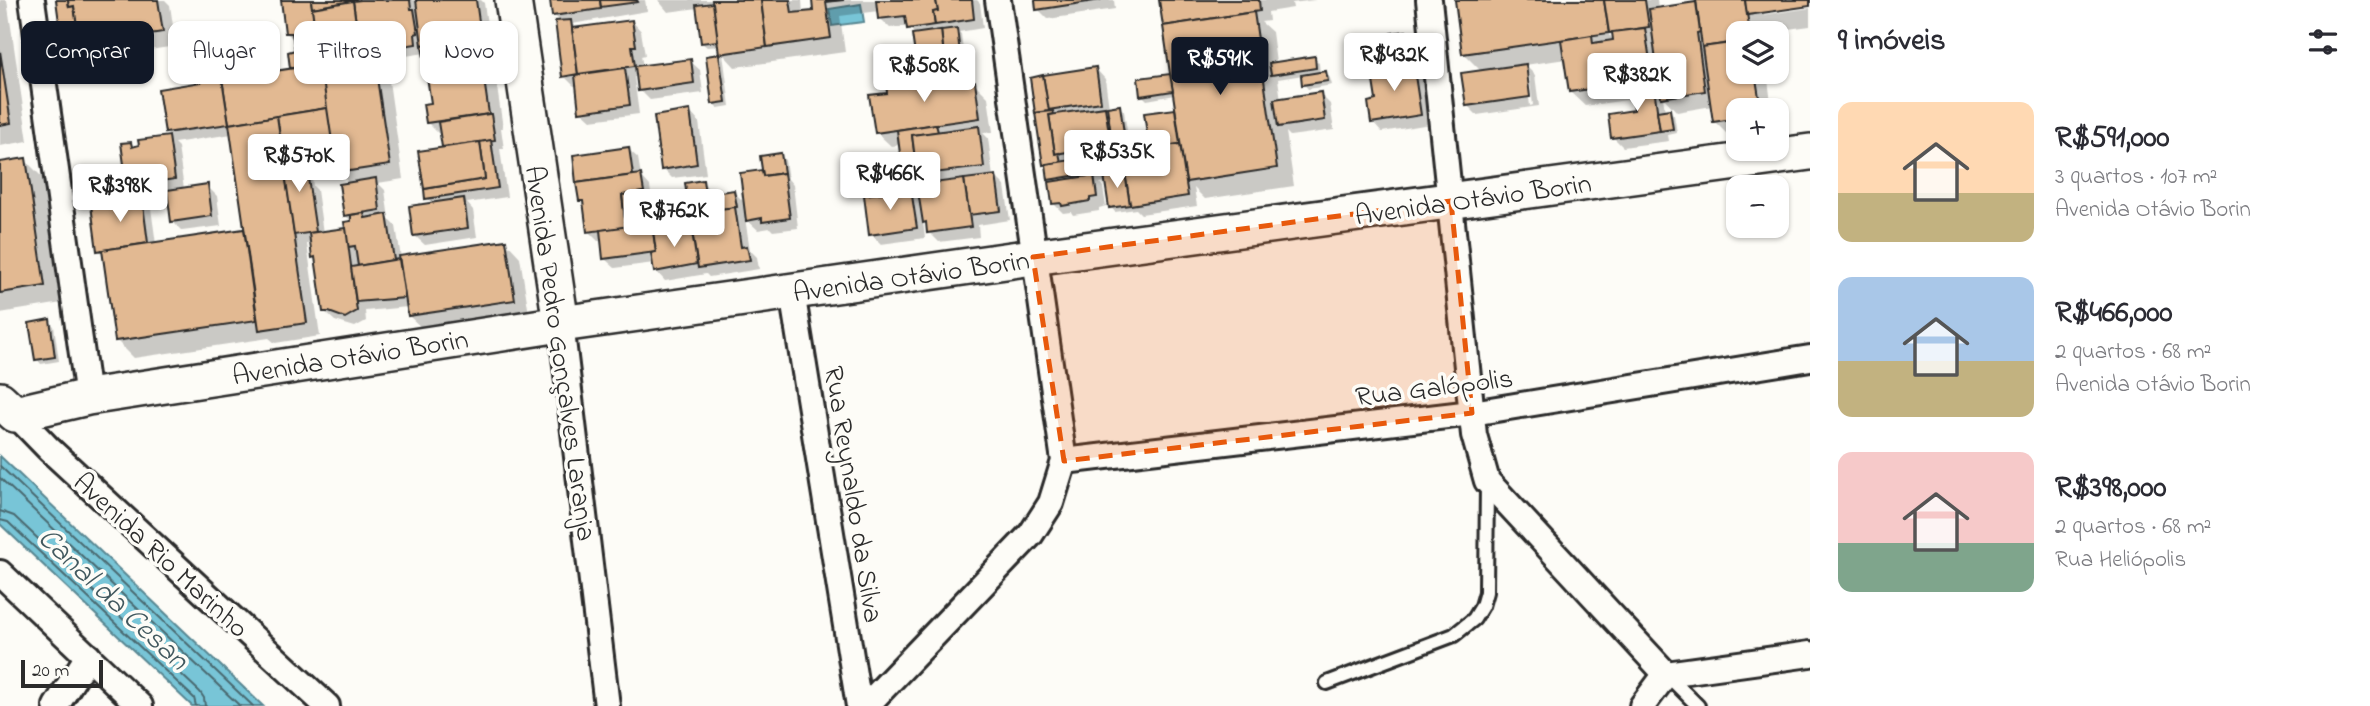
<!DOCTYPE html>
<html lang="pt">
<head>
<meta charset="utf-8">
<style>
	body { margin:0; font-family:"Indie Flower",sans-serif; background:#f2f2f3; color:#2b2b33; height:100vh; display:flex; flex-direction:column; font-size:26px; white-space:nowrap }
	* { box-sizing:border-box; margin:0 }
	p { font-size:23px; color:#7c7c81 }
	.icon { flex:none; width:38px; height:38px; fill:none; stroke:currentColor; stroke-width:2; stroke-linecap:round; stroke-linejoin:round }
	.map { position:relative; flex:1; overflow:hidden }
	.drawer { display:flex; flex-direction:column; background:#fff; width:560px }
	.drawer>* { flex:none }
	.hud { position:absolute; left:21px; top:21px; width:665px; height:63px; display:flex; gap:14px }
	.fabs { position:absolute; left:1726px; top:21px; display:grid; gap:14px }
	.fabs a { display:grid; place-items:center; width:63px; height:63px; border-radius:14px; background:#fff; box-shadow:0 2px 5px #0004; font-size:35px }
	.scale { position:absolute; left:21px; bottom:18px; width:82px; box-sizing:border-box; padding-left:7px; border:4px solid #2b2b2b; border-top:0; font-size:19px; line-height:24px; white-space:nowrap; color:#2b2b2b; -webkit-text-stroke:5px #fdfcf7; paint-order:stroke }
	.price { position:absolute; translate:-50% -60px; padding:0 16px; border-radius:7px; background:#fff; color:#222; font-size:23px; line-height:46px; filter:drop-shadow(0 2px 4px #0008) }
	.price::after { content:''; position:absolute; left:50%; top:42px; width:21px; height:16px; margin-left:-10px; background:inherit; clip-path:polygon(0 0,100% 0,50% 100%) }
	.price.active { background:#111827; color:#fff }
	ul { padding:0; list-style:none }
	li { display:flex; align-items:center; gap:21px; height:175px; padding:0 28px }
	li span { display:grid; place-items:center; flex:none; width:196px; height:140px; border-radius:14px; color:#555 }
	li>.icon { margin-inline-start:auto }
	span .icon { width:84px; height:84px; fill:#fffc; stroke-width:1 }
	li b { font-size:30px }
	h2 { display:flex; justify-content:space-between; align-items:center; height:84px; padding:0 28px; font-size:30px }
	.pill { padding:0 24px; border-radius:14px; background:#fff; box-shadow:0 2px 5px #0004; font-size:24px; line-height:63px }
	.pill.active { background:#111827; color:#fff }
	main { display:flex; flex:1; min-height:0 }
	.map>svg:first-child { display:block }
</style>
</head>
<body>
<main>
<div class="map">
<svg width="1810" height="706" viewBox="0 0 1810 706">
	<rect width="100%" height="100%" fill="#fdfcf7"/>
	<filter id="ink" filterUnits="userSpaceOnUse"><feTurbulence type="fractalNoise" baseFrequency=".0143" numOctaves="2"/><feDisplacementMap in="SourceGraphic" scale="14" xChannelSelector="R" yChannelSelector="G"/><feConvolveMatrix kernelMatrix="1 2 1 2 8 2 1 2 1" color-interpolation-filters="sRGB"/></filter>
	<g filter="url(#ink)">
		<g fill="#78c5d7" stroke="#598792" stroke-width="2">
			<path d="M861,4L864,22L832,26L829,9Z"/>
			<path d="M268,25L272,57L255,60L250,27Z"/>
			<path d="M0,456L263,706H192L0,524Z"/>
		</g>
		<g fill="#0003" fill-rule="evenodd">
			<path d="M0,0H7L28,141L0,146Z"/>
			<path d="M58,0H165L170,5L176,46L96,58L89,51L74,53L64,44Z"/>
			<path d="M281,0H481L484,3L490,45L485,46L492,53L503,128H501L504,149H500L507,197L467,203L473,210L477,237L425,245L415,236L433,204L427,198L444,149L442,137L428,123L433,105L425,53L380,60L387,67L403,179L378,183L385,190L389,219L396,226L401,258L506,242L520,257L529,314L424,330L409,316L408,307L365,311L366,321L355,327L335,321L325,312L317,260L314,257L312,243L307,244L320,336L275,343L269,338L134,358L116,340L104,255L99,250L141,198L151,208L156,244L246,231L232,134L174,143L178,147L184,189L207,186L217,196L221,226L182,231L173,222L168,190L139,195L129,185L130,143L135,148L141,147L140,142L171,137L166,133L203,84L220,74L227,80L292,70L290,53L297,52L295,41L287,33ZM336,158L338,172L350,184L345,215L353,223L348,229L323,233L317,190L313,186L310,162Z"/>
			<path d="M552,0H645L647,11L572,24L578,29L632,21L641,31L645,55L641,56L643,67L690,61L700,70L703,93L650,100L640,90L638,77H634L639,114L591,120L581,111L578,85L574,86L564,76L561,22L554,15Z"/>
			<path d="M658,0H802L803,14L815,12L814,0H977L980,3L983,28L959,32L961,34L965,67L953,68L954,74L949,75L959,85L974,83L988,97L993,132L983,133L988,138L993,177L995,176L1005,186L1010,220L978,225L979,237L939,242L929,232L928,226L923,221L925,238L881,244L871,234L911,190L921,201L919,185L914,186L905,176L901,145L891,146L876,132L889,94L930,79L918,68L916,36L908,26L890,28L880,18L879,11L840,16L845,52L735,67L723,54L730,106L718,108L713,103L719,56L722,59L720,46L707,47L702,43L698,8L668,12Z"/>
			<path d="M1037,0H1114L1115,9L1048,19L1038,9Z"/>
			<path d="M1161,0H1316L1292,3L1293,8L1268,12L1269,21L1261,22L1272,32L1276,63L1314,58L1319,63L1320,74L1326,73L1330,78L1332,85L1308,89L1304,84L1303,75L1278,79L1281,100L1320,94L1330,104L1334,130L1290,136L1286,132L1294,186L1205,199L1194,188L1197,206L1141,214L1136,209L1115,212L1111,207L1107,182L1100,183L1103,187L1106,206L1099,208V211L1073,215L1071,212L1063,213L1053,203L1054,183L1050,179L1048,167L1045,164L1032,79L1096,69L1105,79L1109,108L1119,107L1124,111L1129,144L1118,145L1120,155L1151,150L1146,115L1177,110L1175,95L1147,100L1142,95L1174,90L1167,28L1165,25Z"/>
			<path d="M1456,0H1657L1658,9L1698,3V0H1810V4L1762,11V15L1810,8V26L1767,32L1761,26L1762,33H1738V72H1767L1772,110H1738V134L1729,136L1714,121L1712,106L1677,112L1663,97L1665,111H1669L1674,115L1677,133L1668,135L1669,141L1623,147L1613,137L1636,111L1634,99L1585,106L1570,92L1566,59L1525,65L1535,75L1539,106L1477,115L1467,105L1482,72L1464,54ZM1605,31H1610L1614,35V40ZM1526,74H1529L1533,105L1530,106Z"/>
			<path d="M1406,33L1410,37L1414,66L1422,73L1430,124L1382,132L1373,122L1378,102L1398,66Z"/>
			<path d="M690,112L699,122L706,174L672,178L663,169Z"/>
			<path d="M628,149L638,158L641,176L650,186L652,201L685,197L689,200L703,182L713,195L734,192L746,204L761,172L765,175L780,155L785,160L788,179L793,185L798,228L773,231L770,228L758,230L745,218L750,250L757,257L759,269L709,277L706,274L665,281L656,271L654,263L615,268L605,259L603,241H598L589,232L585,205L580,200L574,156ZM691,217L693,226L658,232L650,223Z"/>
			<path d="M25,160L43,178L62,303L0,313V164Z"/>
			<path d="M49,321L54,326L59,361L41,364L37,359Z"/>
		</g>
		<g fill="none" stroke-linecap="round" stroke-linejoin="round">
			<g stroke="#4a6970" stroke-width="2">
				<path d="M0,466L253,706"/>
				<path d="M0,478L240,706"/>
				<path d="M0,511L14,516L200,692L204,698L205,706"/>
				<path d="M0,520L8,522L194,698L196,706"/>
			</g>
		</g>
		<g fill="#e2b992" stroke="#2b2b2b" stroke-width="2">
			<path d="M56,0H68L69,7L74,6L80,42L62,44Z"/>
			<path d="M68,0H158L163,32L80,45L74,6L69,7Z"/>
			<path d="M281,0H311L321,64L290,68L288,52L295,50L292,33H285Z"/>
			<path d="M311,0H361L312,8Z"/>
			<path d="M361,0H410L411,9H414L418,33L415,34L416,44L360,53L353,1Z"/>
			<path d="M416,0H476L481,36L422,45Z"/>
			<path d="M550,0H600L601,9L552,16Z"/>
			<path d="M600,0H637L638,2L601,7Z"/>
			<path d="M712,0H761L767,47L719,54Z"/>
			<path d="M761,0H790L792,13L813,11L812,0H844L826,2L831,38L767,47Z"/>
			<path d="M876,0H936L938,11L933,12L935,25L907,29L905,16L878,19Z"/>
			<path d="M936,0H972L974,19L935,25L933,12L938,11Z"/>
			<path d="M1035,0H1101L1036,10Z"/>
			<path d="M1159,0H1259L1260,11L1163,26Z"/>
			<path d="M1455,0H1604L1609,33L1462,54Z"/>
			<path d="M1604,0H1645L1649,27L1609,33Z"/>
			<path d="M1696,0H1745L1750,33H1738V42L1702,47Z"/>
			<path d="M1745,0H1810V6L1747,15Z"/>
			<path d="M353,1L360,53L319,59L316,37H319L318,30L315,31L312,8Z"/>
			<path d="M1696,2L1700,32L1697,33L1705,91L1661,98L1649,9Z"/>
			<path d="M713,3L718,41L701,43L696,5Z"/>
			<path d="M1254,12L1277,168L1186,182L1163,26Z"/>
			<path d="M571,20L578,74L562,77L555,21Z"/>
			<path d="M632,20L636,46H632L635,66L578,74L572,28Z"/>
			<path d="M957,28L961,62L945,65L941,30Z"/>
			<path d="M1645,28L1653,80L1569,92L1561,40L1592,35L1593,43L1613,40L1612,32Z"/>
			<path d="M941,30L945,65L917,69L912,34Z"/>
			<path d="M1406,31L1411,62L1396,65L1391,33Z"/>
			<path d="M478,37L489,114L426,123L423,104L431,103L422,45Z"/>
			<path d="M1738,42V72H1755L1761,110H1738V118L1713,122L1702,47Z"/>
			<path d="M0,51L11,123L0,125Z"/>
			<path d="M373,51L390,165L336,173L319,59Z"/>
			<path d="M719,54L726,102L712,104L706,56Z"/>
			<path d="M1315,56L1316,68L1271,75L1269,63Z"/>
			<path d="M691,59L694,83L638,91L635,66Z"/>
			<path d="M1413,62L1421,115L1371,123L1368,102L1376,100L1371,68Z"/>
			<path d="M321,64L327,108L229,124L222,79Z"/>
			<path d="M1526,64L1530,97L1466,106L1461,73Z"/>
			<path d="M1096,67L1101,102L1048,110L1043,75Z"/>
			<path d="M625,68L630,105L579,112L575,75Z"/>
			<path d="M1326,71L1328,81L1302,85L1301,75Z"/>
			<path d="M221,72L229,124L165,133L158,89L201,82L200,75Z"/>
			<path d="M951,74L952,84L975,81L980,118L875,133L869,95L887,93L886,83Z"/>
			<path d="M1170,74L1173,91L1140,96L1138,78Z"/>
			<path d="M1043,75L1049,111L1035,113L1030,78Z"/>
			<path d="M1653,80L1660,131L1611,138L1608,114L1634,110L1630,83Z"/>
			<path d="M1321,92L1325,120L1278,127L1274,99Z"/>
			<path d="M1120,105L1125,140L1112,141L1107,107Z"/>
			<path d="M1105,107L1111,145L1055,154L1049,115Z"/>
			<path d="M327,108L333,148L301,153V150L282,153L277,116Z"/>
			<path d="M1175,109L1180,144L1149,148L1144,113Z"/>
			<path d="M1670,109L1673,129L1660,131L1657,111Z"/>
			<path d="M690,110L697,164L661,170L654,116Z"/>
			<path d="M1053,111L1054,114L1049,115L1055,154L1059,153L1061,162L1043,165L1035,113Z"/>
			<path d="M489,114H491L495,140L442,147L438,122Z"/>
			<path d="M277,116L307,323L259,330L229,124Z"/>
			<path d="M936,124L938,132L912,135L917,175L903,177L897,130Z"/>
			<path d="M979,126L984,167L917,175L912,135Z"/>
			<path d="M169,136L175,179L127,186L121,143L131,142L132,147L139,145L138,140Z"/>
			<path d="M491,140L498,188L425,199L424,189L485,179L480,142Z"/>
			<path d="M480,142L485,179L424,189L418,151Z"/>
			<path d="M1180,144L1188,196L1130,205L1122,152Z"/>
			<path d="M629,147L633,175L576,183L573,155Z"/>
			<path d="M301,150L305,179L308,178L316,232L294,235L282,153Z"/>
			<path d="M1122,152L1125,173L1104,175L1103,171L1048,180L1046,164Z"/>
			<path d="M781,153L784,173L763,176L760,156Z"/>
			<path d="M26,158L45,286L0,293V162Z"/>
			<path d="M762,170L763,176L784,173L790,218L762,222V218L746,221L740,173Z"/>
			<path d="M1125,173L1130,205L1109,208L1104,175Z"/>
			<path d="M641,174L644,192L622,195L626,227L587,232L583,201H579L576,183Z"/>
			<path d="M996,175L1001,211L969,215L964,179Z"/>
			<path d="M1094,175L1097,197L1090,198V201L1062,206L1061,203L1052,204L1049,182Z"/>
			<path d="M376,178L380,210L344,216L339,184Z"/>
			<path d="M964,179L971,227L927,233L926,222L923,223L917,185Z"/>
			<path d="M703,180L705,194L734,190L737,207L689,213L685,183Z"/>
			<path d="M208,184L212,216L171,222L167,190Z"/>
			<path d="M911,189L917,228L869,235L864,195Z"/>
			<path d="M644,192L648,224L626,227L622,195Z"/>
			<path d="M686,195L689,213L647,219L645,200Z"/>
			<path d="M142,197L148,243L97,251L91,205Z"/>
			<path d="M464,198L468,228L413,236L409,206Z"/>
			<path d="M735,207L741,247L747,246L750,260L698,268L689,213Z"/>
			<path d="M364,213L365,218L387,214L394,260L358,266L355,246L348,247L344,222L351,221V215Z"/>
			<path d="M652,223L656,252L603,259L600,230Z"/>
			<path d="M691,225L697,264L654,272L651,253L656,252L653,231Z"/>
			<path d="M346,228L357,311L345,318L329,312H323L315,257L312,258L309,233Z"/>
			<path d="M244,229L257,320L115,341L102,250Z"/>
			<path d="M506,240L515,300L408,316L399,256Z"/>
			<path d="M399,259L405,298L356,302L351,267Z"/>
			<path d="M50,319L55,357L35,360L29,323Z"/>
		</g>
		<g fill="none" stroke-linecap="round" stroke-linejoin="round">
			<g stroke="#2b2b2b" stroke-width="18">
				<g id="lane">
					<path d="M1666,674L1698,706"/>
					<path d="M1327,683L1454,635L1474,619L1482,606L1486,592L1487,483"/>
				</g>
			</g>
			<g stroke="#2b2b2b" stroke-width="30">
				<g id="street">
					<path d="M32,0L88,397"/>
					<path d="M1429,0L1474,435L1487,481L1666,674"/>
					<path d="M792,292L859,706"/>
					<path d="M561,324L607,706"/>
					<path d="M15,414L49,449L327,706"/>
					<path d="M1064,461L1472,413L1810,358"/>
					<path d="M0,573L140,706"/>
					<path d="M1666,674L1810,654"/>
					<path d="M56,706L88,656"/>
					<path d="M866,706L1031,534L1051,503L1064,461L998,0"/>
					<path d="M1642,706L1666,674"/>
				</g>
			</g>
			<g stroke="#2b2b2b" stroke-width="40">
				<g id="secondary">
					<path d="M513,0L561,324"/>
					<path d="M0,400L15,414L88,397L561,324L1033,257L1810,152"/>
				</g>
			</g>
			<use href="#lane" stroke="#fdfcf7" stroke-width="12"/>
			<use href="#street" stroke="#fdfcf7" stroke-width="24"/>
			<use href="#secondary" stroke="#fdfcf7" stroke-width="35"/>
		</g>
	</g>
	<path fill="#e8590c" fill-opacity="0.2" stroke="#e8590c" stroke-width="5" stroke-dasharray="14 9" stroke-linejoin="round" d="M1451,201L1472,413L1064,461L1033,257Z"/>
	<g text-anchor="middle" stroke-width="7" stroke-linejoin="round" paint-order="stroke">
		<g font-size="28" fill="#2b2b2b" stroke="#fdfcf7">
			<text transform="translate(1473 198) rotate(-8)" y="10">Avenida Otávio Borin</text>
			<text transform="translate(911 275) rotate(-8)" y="10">Avenida Otávio Borin</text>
			<text transform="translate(562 353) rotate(82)" y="10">Avenida Pedro Gonçalves Laranja</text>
			<text transform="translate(350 356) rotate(-9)" y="10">Avenida Otávio Borin</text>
			<text transform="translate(1434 386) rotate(-7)" y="10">Rua Galópolis</text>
			<text transform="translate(855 494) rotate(81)" y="10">Rua Reynaldo da Silva</text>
			<text transform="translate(162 554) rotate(43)" y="10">Avenida Rio Marinho</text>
		</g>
		<g font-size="30" font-style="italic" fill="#42595f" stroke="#fdfcf7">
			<text transform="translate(114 598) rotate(43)" y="10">Canal da Cesan</text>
		</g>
	</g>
</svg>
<div class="fabs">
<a><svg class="icon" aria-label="layers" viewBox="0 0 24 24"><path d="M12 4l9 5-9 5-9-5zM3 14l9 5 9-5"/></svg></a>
<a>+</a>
<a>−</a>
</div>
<div class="scale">20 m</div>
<b class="price" style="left:1394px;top:93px">R$432K</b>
<b class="price active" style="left:1220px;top:97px">R$591K</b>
<b class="price" style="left:924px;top:104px">R$508K</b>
<b class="price" style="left:1637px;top:113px">R$382K</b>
<b class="price" style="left:1117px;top:190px">R$535K</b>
<b class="price" style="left:299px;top:194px">R$570K</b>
<b class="price" style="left:890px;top:212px">R$466K</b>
<b class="price" style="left:120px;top:224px">R$398K</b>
<b class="price" style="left:674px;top:249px">R$762K</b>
<div class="hud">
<a class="pill active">Comprar</a>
<a class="pill">Alugar</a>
<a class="pill">Filtros</a>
<a class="pill">Novo</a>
</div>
</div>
<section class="drawer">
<h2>9 imóveis<svg class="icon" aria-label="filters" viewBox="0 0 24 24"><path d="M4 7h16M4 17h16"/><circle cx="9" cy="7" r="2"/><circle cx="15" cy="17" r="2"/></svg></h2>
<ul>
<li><span style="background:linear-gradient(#ffd9b3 65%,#c2b280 0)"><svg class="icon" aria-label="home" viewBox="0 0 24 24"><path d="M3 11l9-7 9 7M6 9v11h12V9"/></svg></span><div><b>R$591,000</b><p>3 quartos · 107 m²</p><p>Avenida Otávio Borin</p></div></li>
<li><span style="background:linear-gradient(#a9c7e8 60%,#c2b280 0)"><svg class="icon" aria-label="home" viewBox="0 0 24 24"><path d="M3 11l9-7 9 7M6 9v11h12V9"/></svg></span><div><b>R$466,000</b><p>2 quartos · 68 m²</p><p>Avenida Otávio Borin</p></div></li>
<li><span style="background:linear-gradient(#f6c9c9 65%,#7fa58c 0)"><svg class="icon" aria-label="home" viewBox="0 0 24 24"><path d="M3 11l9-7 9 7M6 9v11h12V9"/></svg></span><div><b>R$398,000</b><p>2 quartos · 68 m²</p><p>Rua Heliópolis</p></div></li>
</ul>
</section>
</main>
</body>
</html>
